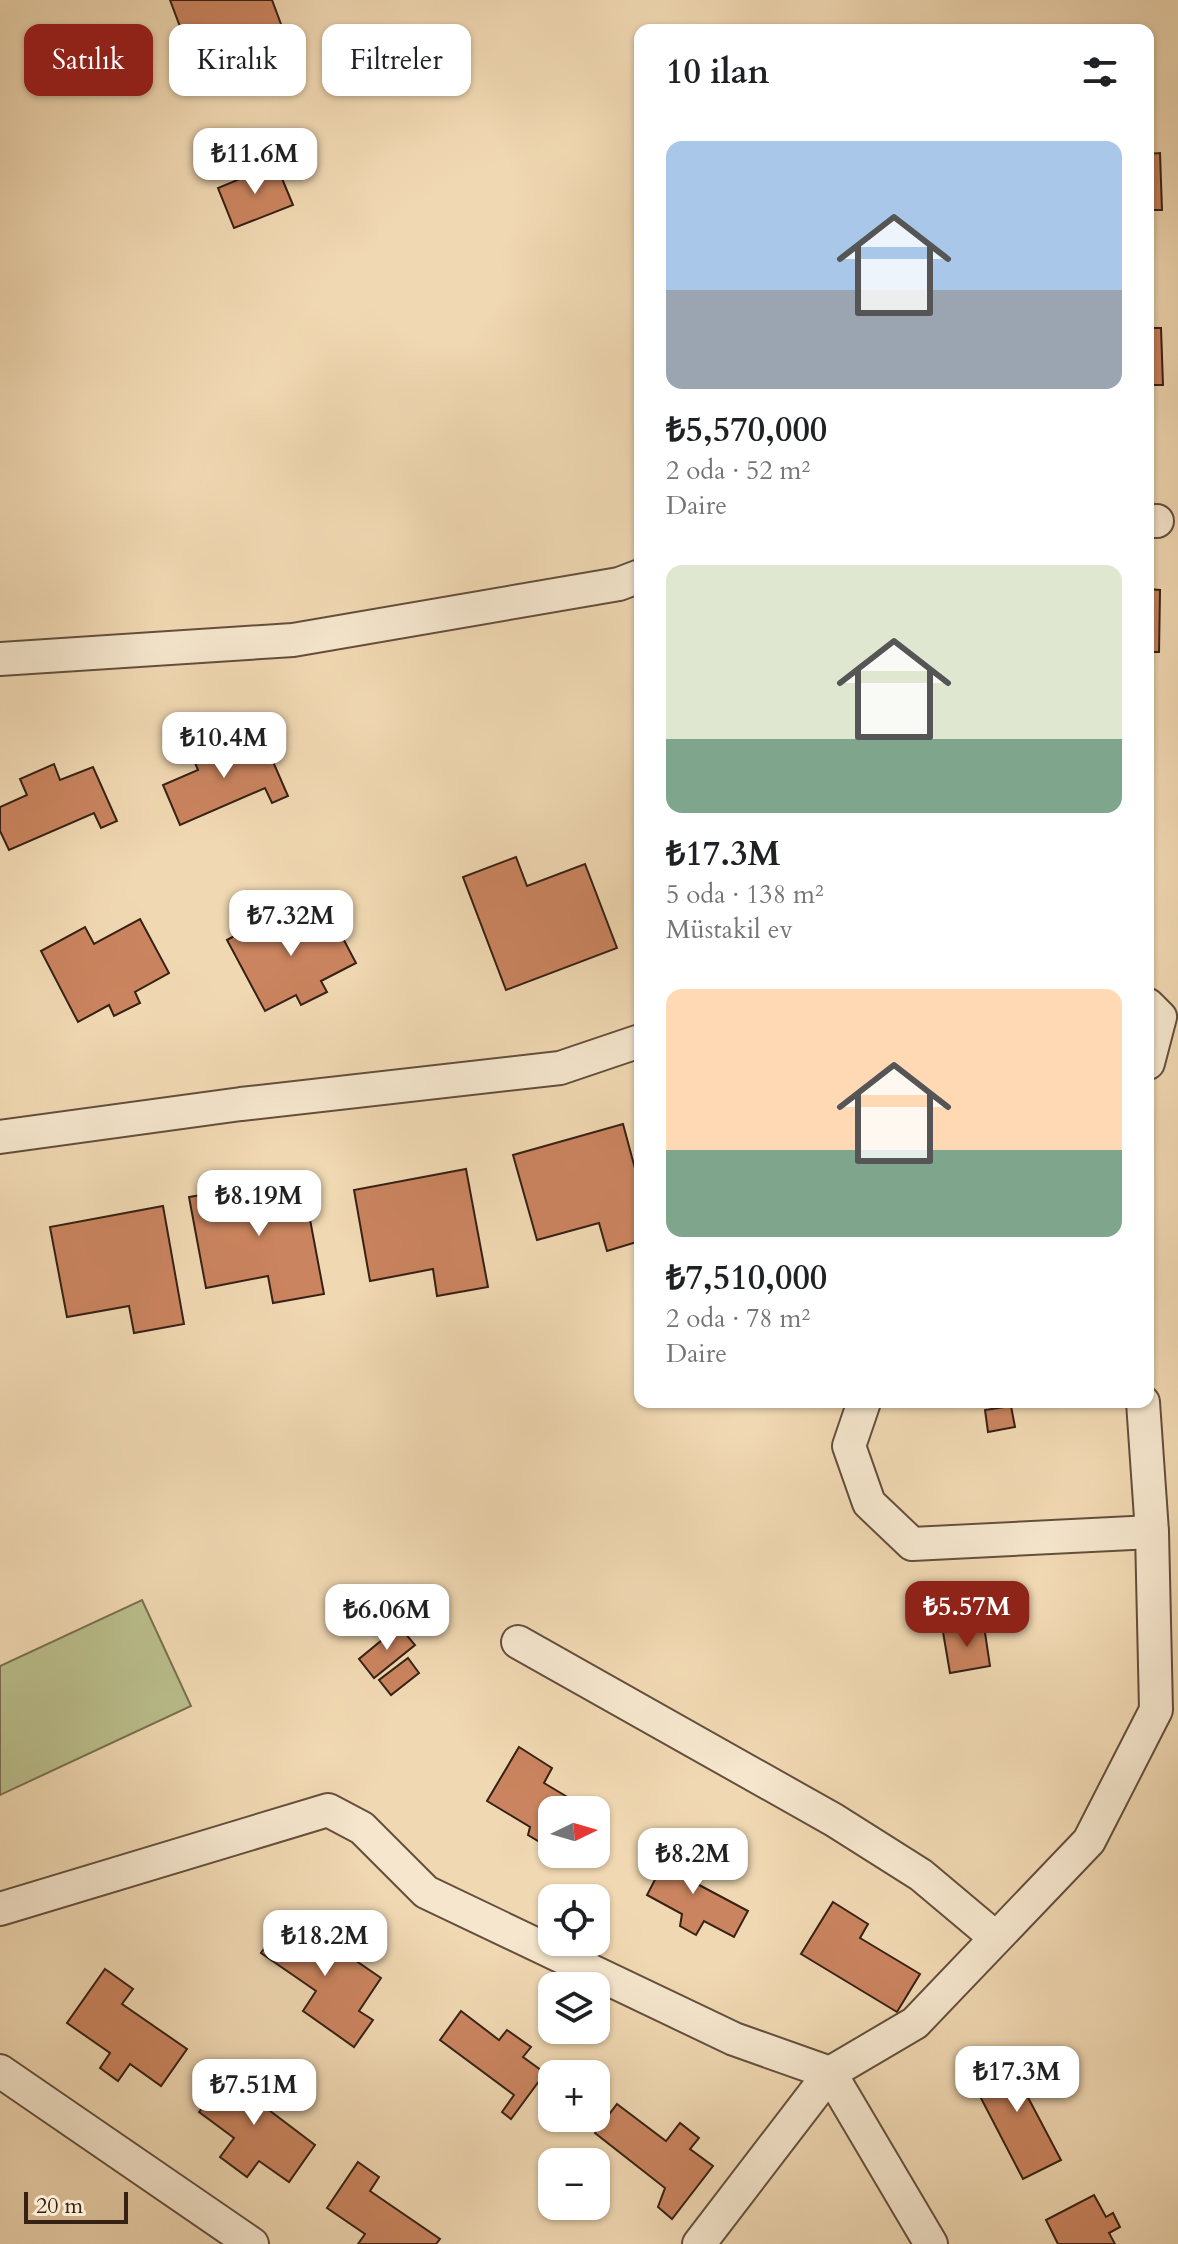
<!DOCTYPE html>
<html lang="tr">
<head>
<meta charset="utf-8">
<style>
	body { margin:0; font-family:Cardo,serif; background:#f2f2f2; color:#202124; height:100vh; display:flex; flex-direction:column; font-size:30px; white-space:nowrap }
	* { box-sizing:border-box; margin:0 }
	p { font-size:26px; color:#757577 }
	.icon { flex:none; width:44px; height:44px; fill:none; stroke:currentColor; stroke-width:2; stroke-linecap:round; stroke-linejoin:round }
	.map { position:relative; flex:1; overflow:hidden }
	.sheet { position:absolute; left:634px; top:24px; width:520px; height:1384px; display:flex; flex-direction:column; background:#fff; border-radius:16px; box-shadow:0 2px 6px #0004 }
	.sheet>* { flex:none }
	.top-card { position:absolute; left:24px; top:24px; width:490px; height:72px; display:flex; gap:16px }
	.needle { width:52px; rotate:85deg }
	.tools { position:absolute; left:538px; top:1796px; display:grid; gap:16px }
	.tools a { display:grid; place-items:center; width:72px; height:72px; border-radius:16px; background:#fff; box-shadow:0 2px 6px #0004; font-size:40px }
	.scale { position:absolute; left:24px; bottom:20px; width:104px; box-sizing:border-box; padding-left:8px; border:4px solid #362115; border-top:0; font-size:22px; line-height:28px; white-space:nowrap; color:#362115; -webkit-text-stroke:6px #f5e6cd; paint-order:stroke }
	.price { position:absolute; translate:-50% -68px; padding:0 18px; border-radius:16px; background:#fff; color:#222; font-size:26px; line-height:52px; filter:drop-shadow(0 2px 4px #0008) }
	.price::after { content:''; position:absolute; left:50%; top:48px; width:24px; height:18px; margin-left:-12px; background:inherit; clip-path:polygon(0 0,100% 0,50% 100%) }
	.price.active { background:#8f2418; color:#fff }
	ul { padding:0; list-style:none }
	li { display:grid; align-content:center; gap:16px; height:424px; padding:0 32px }
	li span { display:grid; place-items:center; height:248px; border-radius:16px; color:#555 }
	li>.icon { margin-inline-start:auto }
	span .icon { width:144px; height:144px; fill:#fffc; stroke-width:1 }
	li b { font-size:34px }
	h2 { display:flex; justify-content:space-between; align-items:center; height:96px; padding:0 32px; font-size:34px }
	.chip { padding:0 28px; border-radius:16px; background:#fff; box-shadow:0 2px 6px #0004; font-size:28px; line-height:72px }
	.chip.active { background:#8f2418; color:#fff }
	.map>svg:first-child { display:block }
</style>
</head>
<body>
<div class="map">
<svg width="1178" height="2244" viewBox="0 0 1178 2244">
	<rect width="100%" height="100%" fill="#f0d8b2"/>
	<filter id="stains"><feTurbulence type="fractalNoise" baseFrequency=".0025" numOctaves="4"/><feColorMatrix values="0 0 0 0 .2 0 0 0 0 .09 0 0 0 0 .02 0 0 0 .5 -.17"/></filter>
	<radialGradient id="worn" r=".72"><stop offset=".6" stop-color="#630" stop-opacity="0"/><stop offset="1" stop-color="#630" stop-opacity=".3"/></radialGradient>
	<path fill="#babe8c" stroke="#787050" stroke-width="2" d="M142,1600L191,1706L0,1795V1666Z"/>
	<g fill="#ca845f" stroke="#362115" stroke-width="2">
		<path d="M170,0H272L285,35L250,49L245,37L191,56Z"/>
		<path d="M1160,153L1162,210H1148V154Z"/>
		<path d="M276,164L293,205L234,228L218,188Z"/>
		<path d="M1148,328H1161L1163,385H1148Z"/>
		<path d="M1148,589L1160,590L1159,652H1148Z"/>
		<path d="M225,739L232,755L264,741L288,796L272,803L265,788L180,825L163,785L198,770L191,753Z"/>
		<path d="M54,764L60,780L93,767L117,821L101,828L94,813L9,850L0,831V807L27,795L20,779Z"/>
		<path d="M516,857L527,886L585,864L617,948L506,990L463,877Z"/>
		<path d="M327,908L356,963L321,981L327,992L301,1005L296,995L265,1011L227,940L271,916L280,933Z"/>
		<path d="M140,919L169,973L135,992L140,1003L114,1016L109,1005L78,1022L41,951L85,927L94,944Z"/>
		<path d="M623,1124L640,1187V1241L607,1251L599,1223L537,1240L513,1155Z"/>
		<path d="M466,1169L488,1287L437,1296L433,1269L370,1281L354,1190Z"/>
		<path d="M302,1177L324,1294L273,1303L268,1276L206,1288L189,1197Z"/>
		<path d="M163,1206L184,1324L134,1333L129,1306L67,1317L50,1227Z"/>
		<path d="M1011,1406L1015,1427L988,1432L985,1410Z"/>
		<path d="M399,1626L415,1645L374,1678L359,1659Z"/>
		<path d="M984,1626L990,1666L950,1673L943,1632Z"/>
		<path d="M408,1658L419,1673L391,1695L379,1680Z"/>
		<path d="M519,1747L552,1768L544,1783L589,1810H552V1832L543,1844L528,1835L530,1827L487,1801Z"/>
		<path d="M675,1841L699,1854L686,1878L748,1911L734,1937L704,1921L696,1935L680,1926L682,1914L647,1895Z"/>
		<path d="M833,1902L868,1924L860,1938L920,1974L897,2012L801,1954Z"/>
		<path d="M288,1914L381,1978L359,2011L373,2020L354,2047L303,2011L316,1991L261,1953Z"/>
		<path d="M105,1969L133,1989L122,2004L187,2049L161,2086L130,2064L118,2081L100,2068L110,2053L67,2023Z"/>
		<path d="M461,2011L499,2040L507,2030L531,2047L523,2057L545,2073L511,2119L502,2112L514,2095L440,2040Z"/>
		<path d="M1024,2051L1039,2079L1023,2088L1061,2160L1023,2179L971,2079Z"/>
		<path d="M235,2063L271,2090L261,2104L315,2145L289,2182L259,2161L247,2177L220,2157L234,2138L199,2112Z"/>
		<path d="M617,2104L666,2141L680,2123L699,2138L690,2149L713,2166L672,2219L658,2207L665,2188L595,2133Z"/>
		<path d="M358,2162L379,2177L370,2191L440,2239L436,2244H358L365,2234L327,2208Z"/>
		<path d="M1094,2195L1106,2217L1113,2213L1120,2227L1109,2233L1115,2244H1058L1046,2220Z"/>
	</g>
	<g fill="none" stroke-linecap="round" stroke-linejoin="round">
		<g stroke="#644f3c" stroke-width="36">
			<g id="minor">
				<path d="M1148,521H1157"/>
				<path d="M0,659L293,640L619,584L640,576"/>
				<path d="M1148,1005L1160,1017L1148,1063"/>
				<path d="M0,1137L241,1104L560,1068L640,1041"/>
				<path d="M864,1402L849,1446L869,1503L912,1544L1152,1532"/>
				<path d="M518,1642L834,1820L921,1875L996,1938"/>
				<path d="M0,1909L328,1810L362,1828L426,1892L734,2039L830,2073L931,2244"/>
				<path d="M0,2071L252,2244"/>
				<path d="M699,2244L830,2073L915,2023L1089,1841L1156,1710L1152,1532L1143,1402"/>
			</g>
		</g>
		<use href="#minor" stroke="#f5e6cd" stroke-width="32"/>
	</g>
	<rect width="100%" height="100%" filter="url(#stains)"/>
	<rect width="100%" height="100%" fill="url(#worn)"/>
</svg>
<div class="tools">
<a><svg class="needle" viewBox="-14 -14 28 28"><path d="M0-13l5 13h-10z" fill="#e53935"/><path d="M0 13l5-13h-10z" fill="#757577"/></svg></a>
<a><svg class="icon" aria-label="locate" viewBox="0 0 24 24"><circle cx="12" cy="12" r="6"/><path d="M12 2v4M12 18v4M2 12h4M18 12h4"/></svg></a>
<a><svg class="icon" aria-label="layers" viewBox="0 0 24 24"><path d="M12 4l9 5-9 5-9-5zM3 14l9 5 9-5"/></svg></a>
<a>+</a>
<a>−</a>
</div>
<div class="scale">20 m</div>
<b class="price" style="left:255px;top:196px">₺11.6M</b>
<b class="price" style="left:224px;top:780px">₺10.4M</b>
<b class="price" style="left:291px;top:958px">₺7.32M</b>
<b class="price" style="left:259px;top:1238px">₺8.19M</b>
<b class="price active" style="left:967px;top:1649px">₺5.57M</b>
<b class="price" style="left:387px;top:1652px">₺6.06M</b>
<b class="price" style="left:693px;top:1896px">₺8.2M</b>
<b class="price" style="left:325px;top:1978px">₺18.2M</b>
<b class="price" style="left:1017px;top:2114px">₺17.3M</b>
<b class="price" style="left:254px;top:2127px">₺7.51M</b>
<div class="top-card">
<a class="chip active">Satılık</a>
<a class="chip">Kiralık</a>
<a class="chip">Filtreler</a>
</div>
<section class="sheet">
<h2>10 ilan<svg class="icon" aria-label="filters" viewBox="0 0 24 24"><path d="M4 7h16M4 17h16"/><circle cx="9" cy="7" r="2"/><circle cx="15" cy="17" r="2"/></svg></h2>
<ul>
<li><span style="background:linear-gradient(#a9c7e8 60%,#9aa5b1 0)"><svg class="icon" aria-label="home" viewBox="0 0 24 24"><path d="M3 11l9-7 9 7M6 9v11h12V9"/></svg></span><div><b>₺5,570,000</b><p>2 oda · 52 m²</p><p>Daire</p></div></li>
<li><span style="background:linear-gradient(#dfe7d0 70%,#7fa58c 0)"><svg class="icon" aria-label="home" viewBox="0 0 24 24"><path d="M3 11l9-7 9 7M6 9v11h12V9"/></svg></span><div><b>₺17.3M</b><p>5 oda · 138 m²</p><p>Müstakil ev</p></div></li>
<li><span style="background:linear-gradient(#ffd9b3 65%,#7fa58c 0)"><svg class="icon" aria-label="home" viewBox="0 0 24 24"><path d="M3 11l9-7 9 7M6 9v11h12V9"/></svg></span><div><b>₺7,510,000</b><p>2 oda · 78 m²</p><p>Daire</p></div></li>
</ul>
</section>
</div>
</body>
</html>
